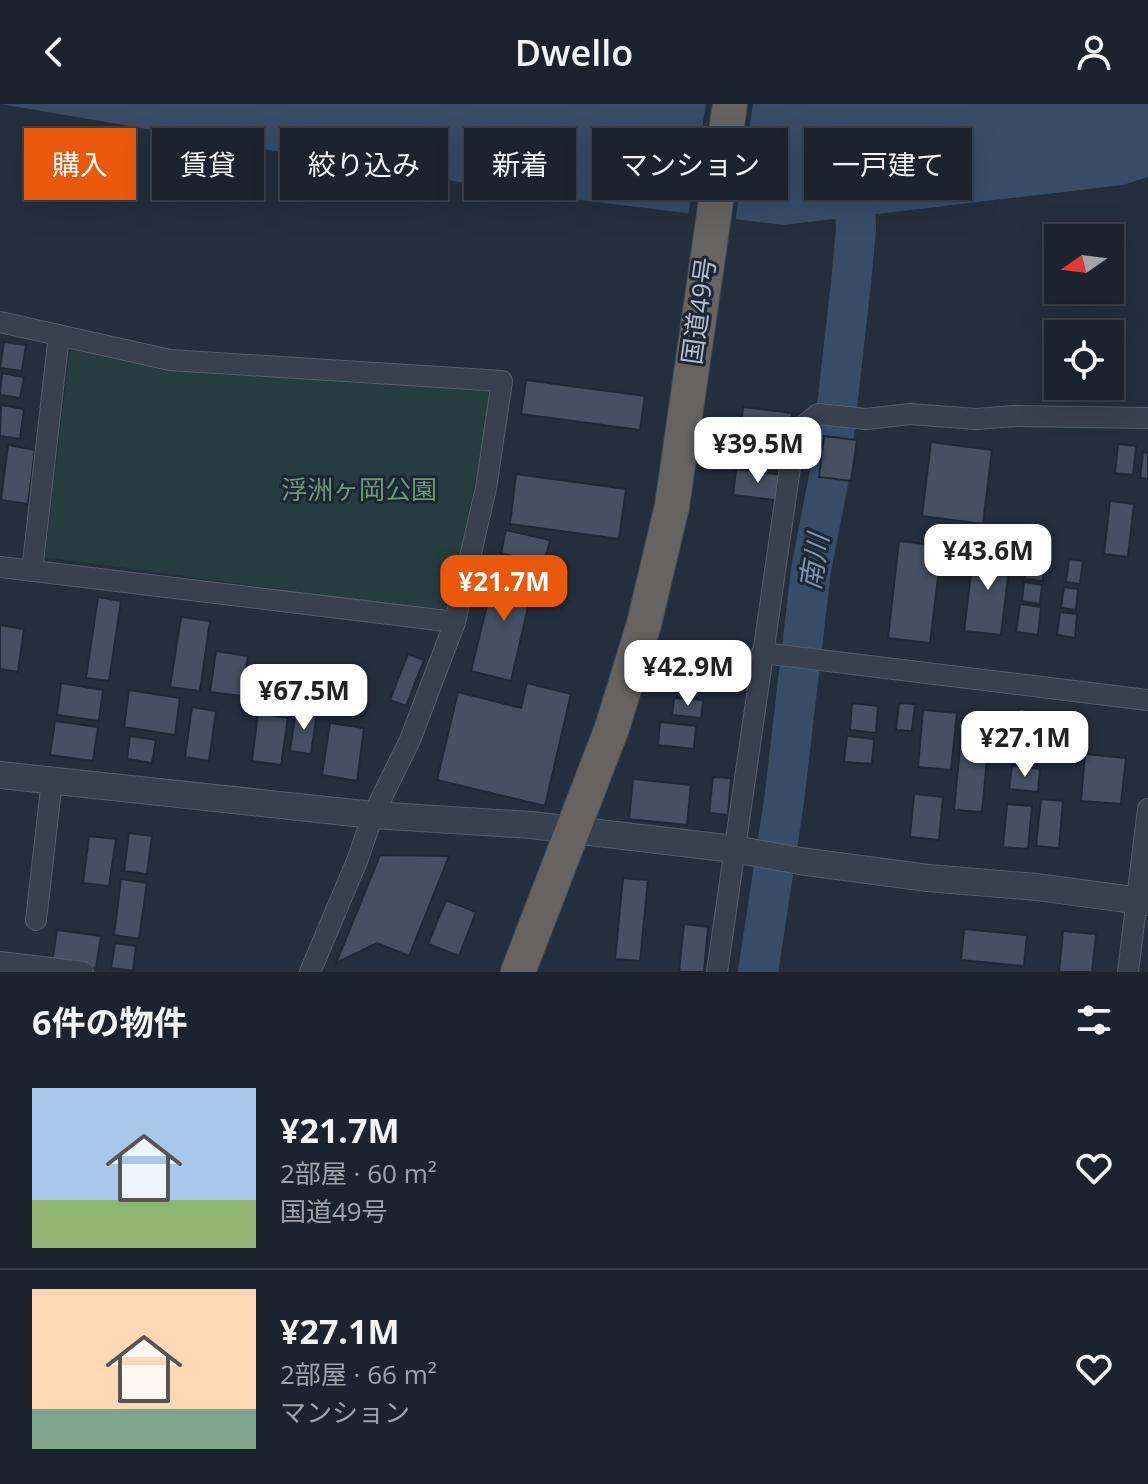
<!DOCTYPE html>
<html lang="ja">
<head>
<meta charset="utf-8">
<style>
	body { margin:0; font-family:"Open Sans","Noto Sans JP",sans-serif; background:#242b36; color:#f1f3f6; height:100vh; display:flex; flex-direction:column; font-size:30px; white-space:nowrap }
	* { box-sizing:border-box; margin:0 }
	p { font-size:26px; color:#a0a4aa }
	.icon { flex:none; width:44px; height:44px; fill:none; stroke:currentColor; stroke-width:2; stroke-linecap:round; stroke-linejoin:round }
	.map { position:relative; height:868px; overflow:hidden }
	.drawer { display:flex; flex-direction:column; background:#1b232e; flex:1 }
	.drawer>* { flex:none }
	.top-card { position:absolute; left:24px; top:24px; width:1100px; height:72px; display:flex; gap:16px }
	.needle { width:52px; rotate:256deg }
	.tools { position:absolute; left:1044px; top:120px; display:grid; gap:16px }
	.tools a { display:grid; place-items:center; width:80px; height:80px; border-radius:0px; background:#1b232e; box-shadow:0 8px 32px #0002,0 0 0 2px #39404a; font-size:40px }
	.price { position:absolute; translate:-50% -68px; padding:0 18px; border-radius:16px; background:#fff; color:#222; font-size:26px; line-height:52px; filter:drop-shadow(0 2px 4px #0008) }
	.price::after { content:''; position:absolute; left:50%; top:48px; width:24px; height:18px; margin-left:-12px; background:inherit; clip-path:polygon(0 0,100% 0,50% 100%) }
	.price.on { background:#ea580c; color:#fff }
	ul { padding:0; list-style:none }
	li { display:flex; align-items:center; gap:24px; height:200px; padding:0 32px }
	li+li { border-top:2px solid #39404a }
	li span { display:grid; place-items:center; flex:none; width:224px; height:160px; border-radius:0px; color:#555 }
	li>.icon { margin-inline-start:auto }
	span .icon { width:96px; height:96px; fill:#fffc; stroke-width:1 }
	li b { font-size:34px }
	h2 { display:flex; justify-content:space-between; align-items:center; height:96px; padding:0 32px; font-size:34px }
	.pill { padding:0 28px; border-radius:0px; background:#1b232e; box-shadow:0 8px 32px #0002,0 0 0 2px #39404a; font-size:28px; line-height:72px }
	.pill.on { background:#ea580c; color:#fff }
	header { display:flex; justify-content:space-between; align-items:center; height:104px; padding:0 32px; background:#1b232e; font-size:36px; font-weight:600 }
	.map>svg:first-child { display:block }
</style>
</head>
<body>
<header><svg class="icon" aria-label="back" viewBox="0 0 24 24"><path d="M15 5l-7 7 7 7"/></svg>Dwello<svg class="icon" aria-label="person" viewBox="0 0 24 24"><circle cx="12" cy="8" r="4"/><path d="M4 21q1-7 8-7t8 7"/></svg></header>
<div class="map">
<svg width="1148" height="868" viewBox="0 0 1148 868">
	<rect width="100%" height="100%" fill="#242f3e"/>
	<path fill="#263c3f" d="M70,244L165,265L493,285L449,508L45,453Z"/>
	<path fill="#394c67" d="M0,0H1148V73L1123,81L783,121L517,88Z"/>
	<path fill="#242f3e" d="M706,0H753L735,119L688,113Z"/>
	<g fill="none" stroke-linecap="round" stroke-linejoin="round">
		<path stroke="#394c67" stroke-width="40" d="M758,868L784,697L811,466L829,373L851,179L856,125L851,0"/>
	</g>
	<g fill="#455162" stroke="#1f2835" stroke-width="2">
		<path d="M4,238L26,241L22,267L0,264Z"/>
		<path d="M2,269L24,273L20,294L0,291Z"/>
		<path d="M526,276L645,292L640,326L521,310Z"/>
		<path d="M1,301L24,305L20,335L0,332Z"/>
		<path d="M743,303L792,309L786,357L738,351Z"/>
		<path d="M824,332L857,336L851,377L819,373Z"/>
		<path d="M931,338L992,346L983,420L922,412Z"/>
		<path d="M1118,340L1136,342L1133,371L1115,369Z"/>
		<path d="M8,341L35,346L28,400L1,396Z"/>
		<path d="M1143,348L1148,349V375L1140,374Z"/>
		<path d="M736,365L784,371L781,397L733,391Z"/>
		<path d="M516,370L626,385L619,435L510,420Z"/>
		<path d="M1110,397L1134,400L1128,453L1104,450Z"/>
		<path d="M506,426L550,436L544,460L501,449Z"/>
		<path d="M899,437L942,442L930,539L888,534Z"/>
		<path d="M974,444L1011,448L1001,531L964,527Z"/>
		<path d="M1028,450L1045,452L1043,477L1025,475Z"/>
		<path d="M1069,455L1083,457L1080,480L1066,478Z"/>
		<path d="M497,460L536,469L511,577L471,567Z"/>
		<path d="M1024,478L1042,481L1040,500L1022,497Z"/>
		<path d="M1064,483L1078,485L1076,506L1061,504Z"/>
		<path d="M98,493L121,497L109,577L86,574Z"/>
		<path d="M1020,500L1041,503L1038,531L1016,528Z"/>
		<path d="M1060,508L1077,510L1075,534L1057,531Z"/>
		<path d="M181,513L210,517L200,587L170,583Z"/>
		<path d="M0,521L24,525L18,568L0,565Z"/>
		<path d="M216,547L248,552L242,592L210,588Z"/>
		<path d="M408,550L424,556L406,602L390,596Z"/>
		<path d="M61,579L103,586L99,617L57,611Z"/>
		<path d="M527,579L571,590L545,702L437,676L458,588L521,604Z"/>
		<path d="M129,586L180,594L175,631L124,623Z"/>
		<path d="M674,594L703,596L701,614L672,611Z"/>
		<path d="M852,599L878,602L876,629L850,626Z"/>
		<path d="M899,599L915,600L912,627L896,626Z"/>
		<path d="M192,603L216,607L209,657L185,653Z"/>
		<path d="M296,605L317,608L311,650L290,647Z"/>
		<path d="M1019,605L1043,608L1041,631L1017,629Z"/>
		<path d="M923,606L957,609L951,666L918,663Z"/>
		<path d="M258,609L288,614L281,661L252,657Z"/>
		<path d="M963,612L991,614L982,708L954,706Z"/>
		<path d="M55,617L98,623L93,657L50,651Z"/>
		<path d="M660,618L696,622L694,645L658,641Z"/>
		<path d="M330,619L364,624L357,677L322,671Z"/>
		<path d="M130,632L156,636L152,659L127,655Z"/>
		<path d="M847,632L874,635L872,660L844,658Z"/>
		<path d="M1015,638L1038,641L1036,658L1013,655Z"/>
		<path d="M1085,650L1126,654L1121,700L1081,697Z"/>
		<path d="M1012,662L1040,665L1038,688L1009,685Z"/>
		<path d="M713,673L731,674L728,711L709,709Z"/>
		<path d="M633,675L691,681L687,721L629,715Z"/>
		<path d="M914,690L943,693L939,736L910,733Z"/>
		<path d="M1041,695L1063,697L1059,744L1036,742Z"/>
		<path d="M1007,700L1032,702L1028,745L1003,743Z"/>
		<path d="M129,729L152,732L147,770L124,767Z"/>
		<path d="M89,732L116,735L109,782L83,779Z"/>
		<path d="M380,751L449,752L409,852L377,839L336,859Z"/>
		<path d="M623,774L648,776L640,857L615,855Z"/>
		<path d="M121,775L147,779L139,835L114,831Z"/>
		<path d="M446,796L476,808L459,852L428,840Z"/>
		<path d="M684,820L708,823L704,868H679Z"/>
		<path d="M964,825L1027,831L1024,862L961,856Z"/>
		<path d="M57,826L101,832L96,864L52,858Z"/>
		<path d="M1063,827L1096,830L1092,868H1059Z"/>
		<path d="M115,839L136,842L133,867L111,864Z"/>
	</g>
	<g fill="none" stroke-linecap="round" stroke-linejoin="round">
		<g stroke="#565f6c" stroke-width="22">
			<g id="minor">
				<path d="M0,218L170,256L502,277L486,384L455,518L410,636L373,711L357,757L310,868"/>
				<path d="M0,463L455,518"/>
				<path d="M32,467L59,231"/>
				<path d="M762,549L1148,596"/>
				<path d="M36,816L52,676"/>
				<path d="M0,858L83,868"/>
				<path d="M717,868L795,329L818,310L866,315L910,310L976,315L1015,312L1148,314"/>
				<path d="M1128,868L1148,705"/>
			</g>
		</g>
		<g stroke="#565f6c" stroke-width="28">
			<path id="tertiary" d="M0,671L373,711L531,721L734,745L800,757L928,774L1037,783L1148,798"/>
		</g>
		<g stroke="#434c59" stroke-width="36">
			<path id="trunk" d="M518,868L612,624L644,520L672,402L730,0"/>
		</g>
		<use href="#minor" stroke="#38414e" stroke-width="20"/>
		<use href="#tertiary" stroke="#38414e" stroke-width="26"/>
		<use href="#trunk" stroke="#656462" stroke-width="34"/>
	</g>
	<g text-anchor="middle" stroke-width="6" stroke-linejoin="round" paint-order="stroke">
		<g font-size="26" fill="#b4bcc9" stroke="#1d2633">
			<text transform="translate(699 207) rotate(-82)" y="9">国道49号</text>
		</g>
		<g font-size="26" fill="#6b9a76" stroke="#1d2633">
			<text x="359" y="395">浮洲ヶ岡公園</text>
		</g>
		<g font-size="28" font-style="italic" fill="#7c92b1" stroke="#1d2633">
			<text transform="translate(814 458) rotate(-81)" y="10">南川</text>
		</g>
	</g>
</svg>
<div class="tools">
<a><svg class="needle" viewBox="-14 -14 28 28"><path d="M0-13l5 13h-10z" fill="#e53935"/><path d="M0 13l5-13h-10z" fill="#a0a4aa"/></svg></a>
<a><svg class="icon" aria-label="locate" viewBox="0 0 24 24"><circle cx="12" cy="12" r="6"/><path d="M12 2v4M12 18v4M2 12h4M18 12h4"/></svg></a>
</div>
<b class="price" style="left:758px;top:381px">¥39.5M</b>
<b class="price" style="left:988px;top:488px">¥43.6M</b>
<b class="price on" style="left:504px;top:519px">¥21.7M</b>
<b class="price" style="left:688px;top:604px">¥42.9M</b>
<b class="price" style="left:304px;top:628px">¥67.5M</b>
<b class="price" style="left:1025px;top:675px">¥27.1M</b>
<div class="top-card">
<a class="pill on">購入</a>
<a class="pill">賃貸</a>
<a class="pill">絞り込み</a>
<a class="pill">新着</a>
<a class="pill">マンション</a>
<a class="pill">一戸建て</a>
</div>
</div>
<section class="drawer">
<h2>6件の物件<svg class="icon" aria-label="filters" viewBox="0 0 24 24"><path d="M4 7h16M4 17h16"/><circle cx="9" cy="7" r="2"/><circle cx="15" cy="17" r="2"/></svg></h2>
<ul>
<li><span style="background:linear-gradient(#a9c7e8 70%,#8fb573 0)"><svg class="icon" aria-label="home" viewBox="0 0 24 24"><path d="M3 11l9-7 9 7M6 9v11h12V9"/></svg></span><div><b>¥21.7M</b><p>2部屋 · 60 m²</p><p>国道49号</p></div><svg class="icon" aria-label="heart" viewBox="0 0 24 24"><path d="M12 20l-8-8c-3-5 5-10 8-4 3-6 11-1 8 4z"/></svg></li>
<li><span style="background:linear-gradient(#ffd9b3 75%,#7fa58c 0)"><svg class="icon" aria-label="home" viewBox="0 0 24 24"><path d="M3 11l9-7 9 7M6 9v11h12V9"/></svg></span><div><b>¥27.1M</b><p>2部屋 · 66 m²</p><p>マンション</p></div><svg class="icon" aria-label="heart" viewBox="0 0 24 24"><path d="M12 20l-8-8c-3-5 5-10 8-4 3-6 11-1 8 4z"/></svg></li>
</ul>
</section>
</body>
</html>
